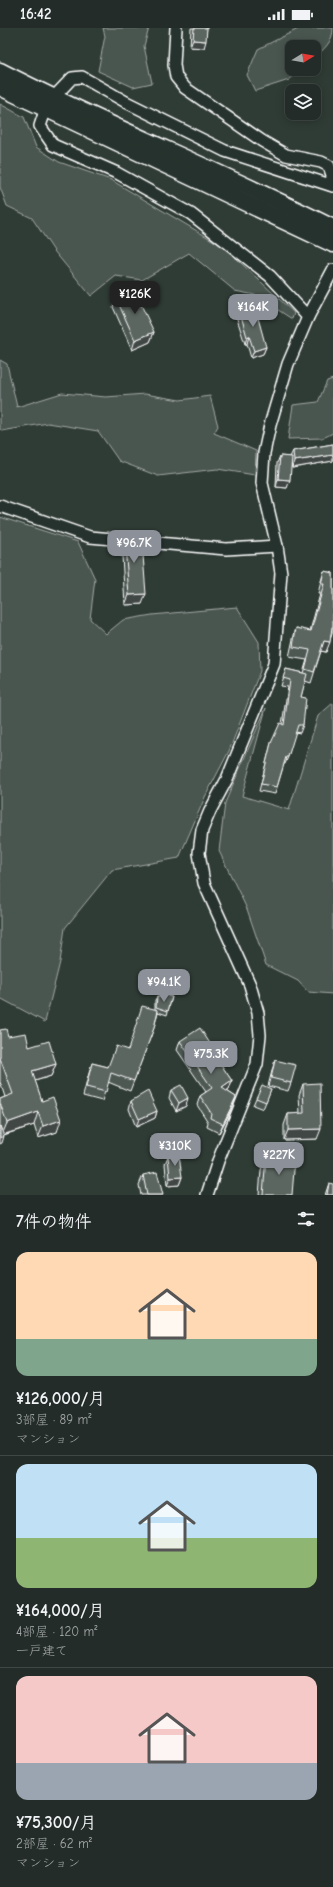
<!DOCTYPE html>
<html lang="ja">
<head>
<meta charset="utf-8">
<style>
	body { margin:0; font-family:"Comic Neue","Klee One",sans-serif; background:#2b3430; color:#f1f3f6; height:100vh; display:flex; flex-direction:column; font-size:15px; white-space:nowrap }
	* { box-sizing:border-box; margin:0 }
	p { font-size:13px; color:#a3a7a8 }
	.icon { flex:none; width:22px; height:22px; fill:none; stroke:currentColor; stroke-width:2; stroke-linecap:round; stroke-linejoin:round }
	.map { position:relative; height:1167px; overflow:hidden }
	.sheet { display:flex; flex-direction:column; background:#232c28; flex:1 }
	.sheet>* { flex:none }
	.needle { width:26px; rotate:79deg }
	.fabs { position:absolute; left:285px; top:12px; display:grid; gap:8px }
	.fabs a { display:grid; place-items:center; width:36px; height:36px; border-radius:8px; background:#232c28; box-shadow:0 2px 10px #0003,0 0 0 1px #404845; font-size:20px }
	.price { position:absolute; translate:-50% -34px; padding:0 9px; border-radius:8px; background:#8c9099; color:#fff; font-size:13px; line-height:26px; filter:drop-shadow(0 1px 2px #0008) }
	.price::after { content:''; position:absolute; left:50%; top:24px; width:12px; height:9px; margin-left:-6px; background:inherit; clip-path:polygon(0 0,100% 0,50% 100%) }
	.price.selected { background:#222; color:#fff }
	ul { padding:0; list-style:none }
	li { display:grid; align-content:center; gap:8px; height:212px; padding:0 16px }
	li+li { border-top:1px solid #404845 }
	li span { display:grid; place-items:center; height:124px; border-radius:12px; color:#555 }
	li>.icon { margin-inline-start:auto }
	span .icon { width:72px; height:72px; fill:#fffc; stroke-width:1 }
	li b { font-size:17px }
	h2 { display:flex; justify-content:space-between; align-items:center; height:48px; padding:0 16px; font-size:17px }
	.status { display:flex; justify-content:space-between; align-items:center; height:28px; padding:0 20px; background:#232c28; direction:ltr }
	.status svg { height:11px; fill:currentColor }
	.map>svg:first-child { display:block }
</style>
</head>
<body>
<div class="status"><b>16:42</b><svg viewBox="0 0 49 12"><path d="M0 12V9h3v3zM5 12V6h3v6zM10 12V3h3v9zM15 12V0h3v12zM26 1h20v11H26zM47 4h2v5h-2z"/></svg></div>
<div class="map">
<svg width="333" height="1167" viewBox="0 0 333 1167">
	<rect width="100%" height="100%" fill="#2f3b35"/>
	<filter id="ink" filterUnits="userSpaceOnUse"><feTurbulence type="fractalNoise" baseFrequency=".025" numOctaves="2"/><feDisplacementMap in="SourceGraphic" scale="8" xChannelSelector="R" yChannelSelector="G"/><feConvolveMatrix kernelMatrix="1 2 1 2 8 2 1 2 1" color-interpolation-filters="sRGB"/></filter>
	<g filter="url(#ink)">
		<g fill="#4a544f" stroke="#a4aaa7">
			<path d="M103,0H149L144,18L152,55L133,59L98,43L105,8Z"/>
			<path d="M300,0H333C333,14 324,21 314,30V19H292V41H301L289,52L255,63L247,47L258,21Z"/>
			<path d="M0,76L24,89L36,119L59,134L111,152L224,219L294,285L292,291L255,267L235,263L189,225L142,252L116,248L91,268L54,223L32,190L7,178L0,159Z"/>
			<path d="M0,332L7,336L17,379L62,365L106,369L145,366L180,372L210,368L218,398L214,405L256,423L255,447L217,441L158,448L119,433L98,403L48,395L2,403L0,401Z"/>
			<path d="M333,351V405L323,410L288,411L293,377L318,374L327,353Z"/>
			<path d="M0,489L78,514L95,551L90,591L106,606L123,592L152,587L237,579L259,614L260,643L229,723L205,769L179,830L112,842L65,900L60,934L45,994L0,970Z"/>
			<path d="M333,675V966L308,964L298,953L266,937L247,881L219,823L225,775L266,680L242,768L289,782L318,688Z"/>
		</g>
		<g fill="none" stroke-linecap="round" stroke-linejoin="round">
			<g stroke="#fff" stroke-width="14">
				<g id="street">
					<path d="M176,0L174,37L176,49L185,60L262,113L286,127L321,134L329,138L332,147L331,157"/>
					<path d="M53,70L72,50L82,49L126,74L225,123L333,158"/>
					<path d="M46,80L40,98L53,117L117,145L191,186L270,248L308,289"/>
					<path d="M0,478L90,509L226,521L277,518"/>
					<path d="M207,1167L218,1133L257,1036L260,1007L258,985L250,957L204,855L199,825L202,802L210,783L227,751L274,636L281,545L277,518L262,455L264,425L270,397L288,336L308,289L333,242"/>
				</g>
			</g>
			<g stroke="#fff" stroke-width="19">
				<g id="secondary">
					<path d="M0,43C109,99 223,144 333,200"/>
					<path d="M0,59L333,216"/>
				</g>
			</g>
			<use href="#street" stroke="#26332d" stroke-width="11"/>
			<use href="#secondary" stroke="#26332d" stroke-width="16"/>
		</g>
		<g fill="#4e5853" stroke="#fff">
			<path d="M191,0H207L204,20L190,19Z"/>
			<path d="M116,270L154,304L150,314L132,322L113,279Z"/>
			<path d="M240,284L266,319L263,326L251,330L247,316H245L237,291Z"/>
			<path d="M333,416V433L292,440L291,436L287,460L276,459L277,435L280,428L290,429L293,423Z"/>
			<path d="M117,508L143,527L142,576L125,577L122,528L113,526L114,518Z"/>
			<path d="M324,543L333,545V603L326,624L321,623L311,655L305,653L301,669L303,697L300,705L295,704L288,729L285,736H284L275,766L259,763L271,715L282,696L288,659L281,658L286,641L303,645L307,632L289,629L293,611L296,600L310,603L320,566H318L321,553Z"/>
			<path d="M157,969H172L167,987L158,984L154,1000L130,1063L108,1054L102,1073L83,1068L89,1045L92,1035L108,1039L127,1022L155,981V972Z"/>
			<path d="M0,1002L8,1008L29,1019L56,1036L51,1048L35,1053L42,1073L57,1104L38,1110L34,1097L4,1107L0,1110V1071L5,1069L0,1054Z"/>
			<path d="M180,1013L220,1031L219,1034L232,1053L229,1062L227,1063L236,1069L233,1078L219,1105L207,1099L208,1094L197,1077L200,1068L206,1064L177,1022Z"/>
			<path d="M275,1032L291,1055L288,1063L268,1058L273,1039Z"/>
			<path d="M303,1056L317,1111L284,1112V1097L288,1086H300L299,1067Z"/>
			<path d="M271,1061L263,1081L253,1077L256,1070Z"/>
			<path d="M171,1062L186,1078L176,1083L169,1070Z"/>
			<path d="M131,1073L157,1083L155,1090L136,1099L129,1081Z"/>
			<path d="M168,1128L182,1149L179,1157L167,1158L165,1136Z"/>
			<path d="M266,1128L292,1167H259L261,1142Z"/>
			<path d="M143,1147L163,1167H141L139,1157Z"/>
			<path d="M329,1155L333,1167H325Z"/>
		</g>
		<g fill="#404744" stroke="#fff">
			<path d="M193,12L206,13L204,20L190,19Z"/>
			<path d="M154,304L150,314L132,322L135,312Z"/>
			<path d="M249,308L247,316H245L247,309Z"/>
			<path d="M266,319L263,326L251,330L254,323Z"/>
			<path d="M333,427V433L292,440L294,433Z"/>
			<path d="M278,451L290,452L287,460L276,459Z"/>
			<path d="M116,516L125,518L122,528L113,526Z"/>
			<path d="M146,566L142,576L125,577L129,567Z"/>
			<path d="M324,613L330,614L326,624L320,623Z"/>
			<path d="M56,1036L51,1048L28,1055L32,1043Z"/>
			<path d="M232,1053L229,1062L219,1069L222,1060Z"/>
			<path d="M236,1069L233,1078L219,1105L223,1096Z"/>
			<path d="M188,1070L186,1078L176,1083L179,1075Z"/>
			<path d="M157,1083L155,1090L136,1099L139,1091Z"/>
			<path d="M38,1084L34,1097L2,1107L7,1095Z"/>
			<path d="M61,1092L57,1104L38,1110L43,1098Z"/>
			<path d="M321,1101L317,1111L284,1112L288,1102Z"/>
			<path d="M4,1108L2,1115L0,1116V1110Z"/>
			<path d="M182,1149L179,1157L167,1158L170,1150Z"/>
		</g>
		<g fill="#5b6661" stroke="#fff">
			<path d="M194,0H207L206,13L193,12Z"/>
			<path d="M134,262L154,304L135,312L116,270Z"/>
			<path d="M255,279L266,319L254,323L249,308L247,309L240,284Z"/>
			<path d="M333,416V427L294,433L293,423Z"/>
			<path d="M280,428L292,429L290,452L278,451Z"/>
			<path d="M117,508L145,511L143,527L146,566L129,567L125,518L116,516Z"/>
			<path d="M324,543L333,545V599H332L330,614L324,613L314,644L305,641L310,622L293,619L296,600L311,603L324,556H321Z"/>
			<path d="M286,641L307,646L301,669L306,670L303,697H298L288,729H286L277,759L261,756L271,715L280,695L284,697L290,652L283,650Z"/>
			<path d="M164,967L172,969L168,983L156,979L157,969H164Z"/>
			<path d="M142,978L158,982L154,1000L134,1053L111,1045L106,1064L86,1059L92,1035L108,1039L116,1018L128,1022Z"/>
			<path d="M200,1000L220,1031L218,1032L232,1053L222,1060L236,1069L223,1096L210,1090L211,1085L200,1068L212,1060L180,1013Z"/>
			<path d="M6,1001L8,1008L26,1005L29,1019L49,1013L56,1036L32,1043L42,1073L53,1069L61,1092L43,1098L38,1084L7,1095L0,1075V1071L13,1066L0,1030V1002Z"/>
			<path d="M275,1032L296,1037L291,1055L271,1050Z"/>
			<path d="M320,1055L321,1101L288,1102V1086L304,1085L303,1056Z"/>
			<path d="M181,1057L188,1070L179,1075L171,1062Z"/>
			<path d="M262,1057L271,1061L266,1074L256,1070Z"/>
			<path d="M148,1063L157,1083L139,1091L131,1073Z"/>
			<path d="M0,1098L4,1108L0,1110Z"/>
			<path d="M179,1127L182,1149L170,1150L168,1128Z"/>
			<path d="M266,1128L295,1130L292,1167H263Z"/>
			<path d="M157,1144L163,1167H147L143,1147Z"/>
			<path d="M329,1155L333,1156V1167H327Z"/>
		</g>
	</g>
</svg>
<div class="fabs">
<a><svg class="needle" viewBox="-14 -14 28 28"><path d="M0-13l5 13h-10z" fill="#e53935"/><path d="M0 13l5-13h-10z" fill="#a3a7a8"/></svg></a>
<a><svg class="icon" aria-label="layers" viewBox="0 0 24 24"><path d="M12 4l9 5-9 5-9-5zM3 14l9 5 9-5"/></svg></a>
</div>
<b class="price selected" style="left:135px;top:287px">¥126K</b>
<b class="price" style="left:253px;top:300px">¥164K</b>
<b class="price" style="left:134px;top:536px">¥96.7K</b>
<b class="price" style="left:164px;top:975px">¥94.1K</b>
<b class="price" style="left:211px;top:1047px">¥75.3K</b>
<b class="price" style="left:175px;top:1139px">¥310K</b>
<b class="price" style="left:279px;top:1148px">¥227K</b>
</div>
<section class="sheet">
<h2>7件の物件<svg class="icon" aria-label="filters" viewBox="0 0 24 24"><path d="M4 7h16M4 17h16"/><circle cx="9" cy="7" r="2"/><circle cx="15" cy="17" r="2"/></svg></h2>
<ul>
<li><span style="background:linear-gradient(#ffd9b3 70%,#7fa58c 0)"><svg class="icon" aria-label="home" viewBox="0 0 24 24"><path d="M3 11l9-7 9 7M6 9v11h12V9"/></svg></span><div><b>¥126,000/月</b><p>3部屋 · 89 m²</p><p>マンション</p></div></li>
<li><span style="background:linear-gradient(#bfe0f5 60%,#8fb573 0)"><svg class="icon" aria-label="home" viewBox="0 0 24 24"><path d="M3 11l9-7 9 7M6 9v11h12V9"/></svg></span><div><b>¥164,000/月</b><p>4部屋 · 120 m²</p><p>一戸建て</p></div></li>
<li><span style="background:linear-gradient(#f6c9c9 70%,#9aa5b1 0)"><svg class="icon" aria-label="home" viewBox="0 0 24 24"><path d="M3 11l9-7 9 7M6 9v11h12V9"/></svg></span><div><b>¥75,300/月</b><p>2部屋 · 62 m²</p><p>マンション</p></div></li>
</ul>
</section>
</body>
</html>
